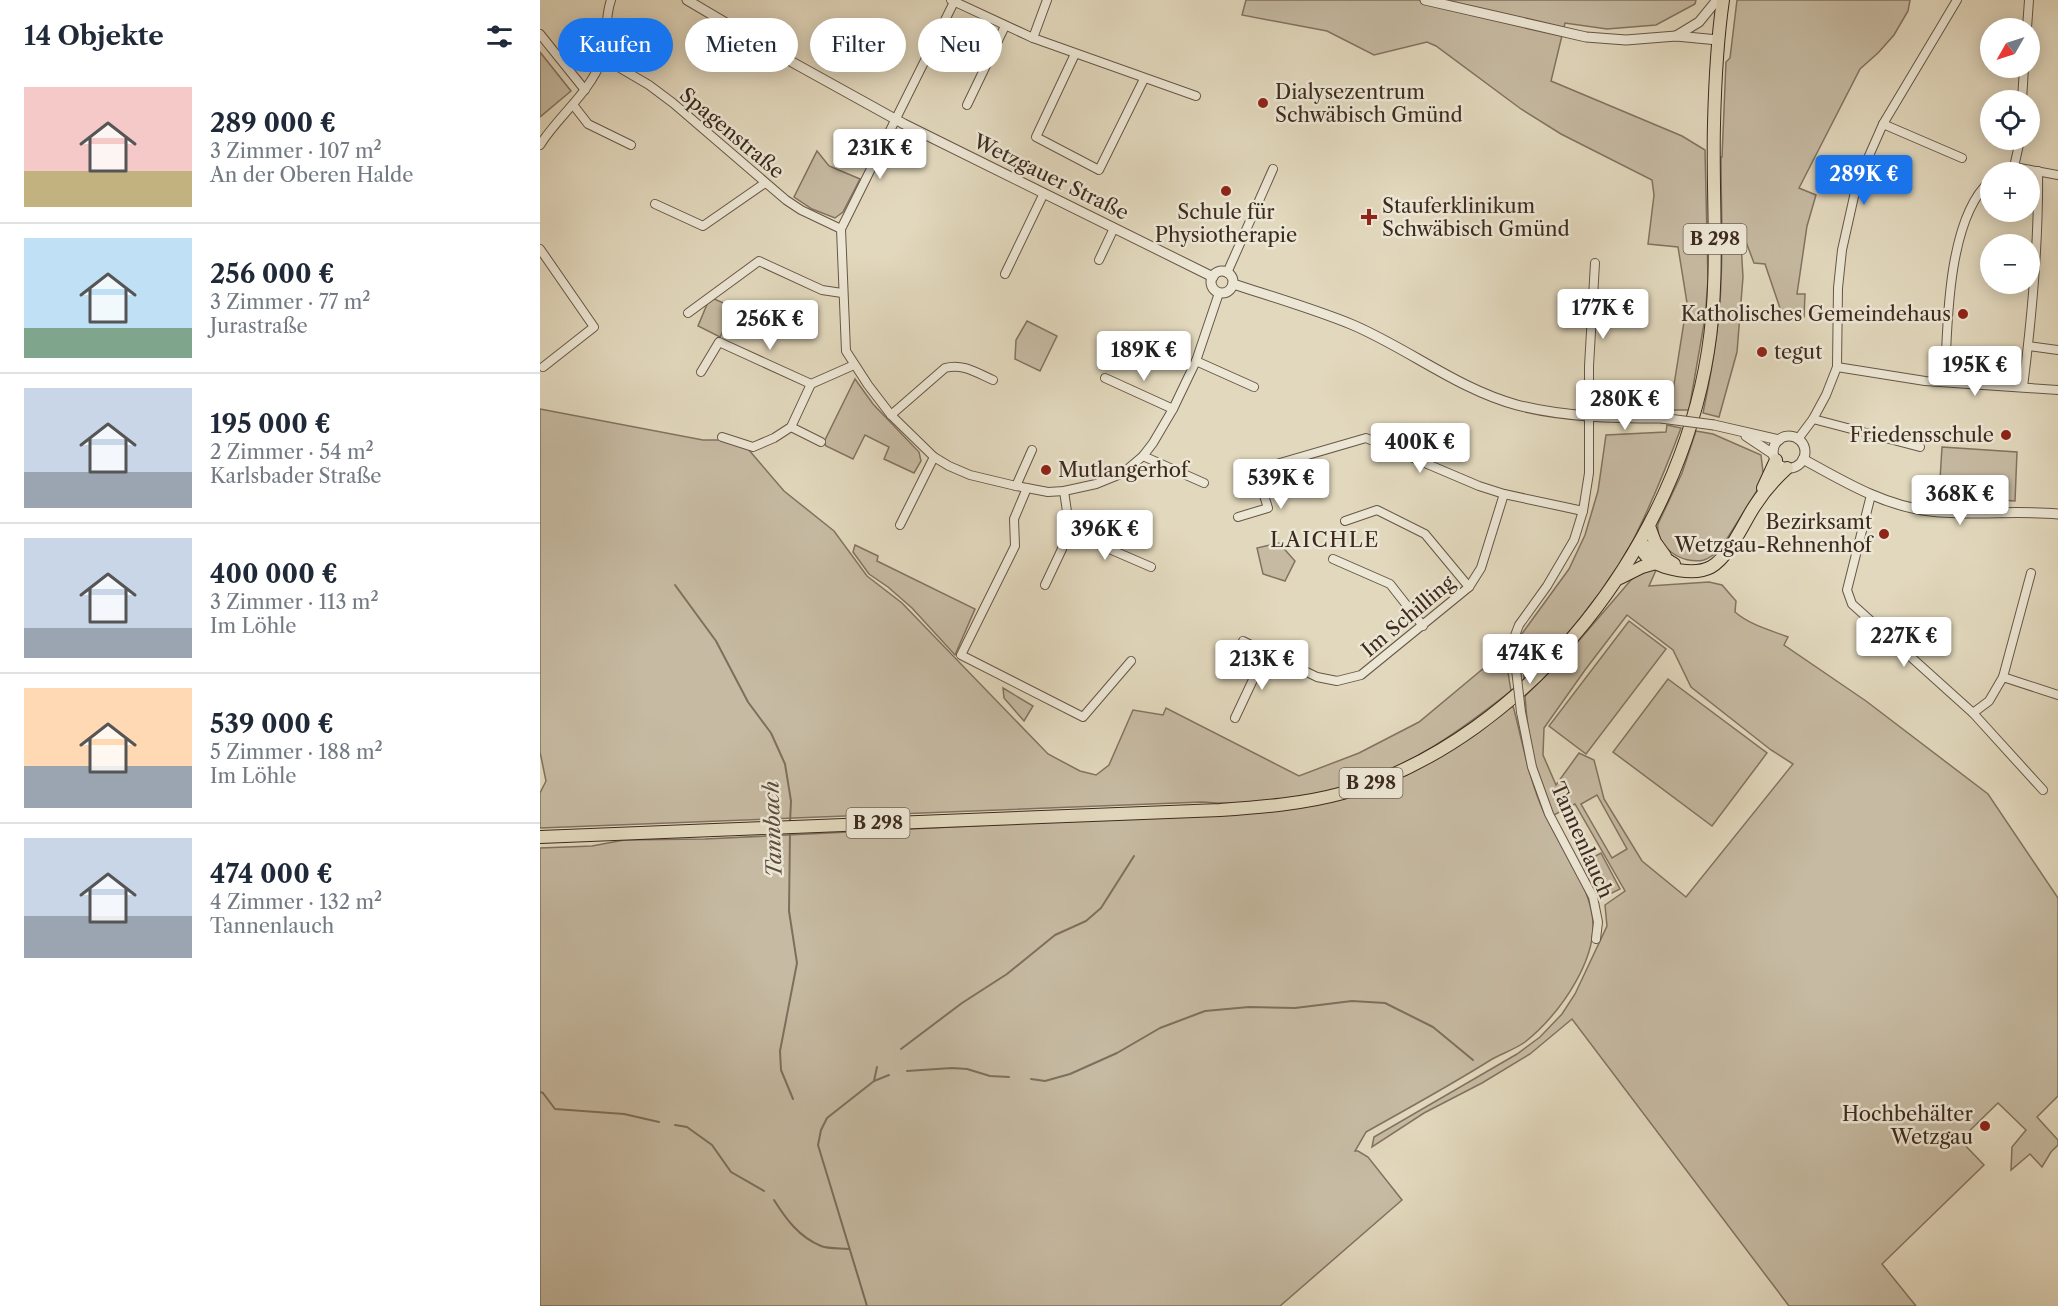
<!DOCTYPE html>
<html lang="de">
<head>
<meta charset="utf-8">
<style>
	body { margin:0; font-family:"Libre Caslon Text",serif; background:#f6f6f7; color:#1f2937; height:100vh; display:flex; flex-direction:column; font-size:22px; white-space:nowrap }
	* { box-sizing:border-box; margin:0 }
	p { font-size:20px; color:#747a83 }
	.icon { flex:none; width:33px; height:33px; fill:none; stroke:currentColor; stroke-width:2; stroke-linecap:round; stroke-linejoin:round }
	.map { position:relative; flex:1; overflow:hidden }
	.details { display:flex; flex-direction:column; background:#fff; width:540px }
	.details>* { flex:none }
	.hud { position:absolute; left:18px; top:18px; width:570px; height:54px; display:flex; gap:12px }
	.needle { width:39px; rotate:231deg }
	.fabs { position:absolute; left:1440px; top:18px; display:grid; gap:12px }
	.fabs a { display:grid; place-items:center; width:60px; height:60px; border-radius:50%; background:#fff; box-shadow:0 3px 15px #0003; font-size:30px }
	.price { position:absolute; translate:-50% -51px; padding:0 14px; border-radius:6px; background:#fff; color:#222; font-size:20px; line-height:39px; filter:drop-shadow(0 2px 3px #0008) }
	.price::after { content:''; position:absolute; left:50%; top:36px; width:18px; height:14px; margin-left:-9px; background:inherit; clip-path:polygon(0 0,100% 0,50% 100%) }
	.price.on { background:#1a73e8; color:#fff }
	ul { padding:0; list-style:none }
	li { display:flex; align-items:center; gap:18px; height:150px; padding:0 24px }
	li+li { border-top:2px solid #e0e1e3 }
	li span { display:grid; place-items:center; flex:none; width:168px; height:120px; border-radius:0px; color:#555 }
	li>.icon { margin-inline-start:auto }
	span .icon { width:72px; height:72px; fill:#fffc; stroke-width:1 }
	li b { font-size:26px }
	h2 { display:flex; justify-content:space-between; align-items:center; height:72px; padding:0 24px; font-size:26px }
	.pill { padding:0 21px; border-radius:27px; background:#fff; box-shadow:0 3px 15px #0003; font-size:21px; line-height:54px }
	.pill.on { background:#1a73e8; color:#fff }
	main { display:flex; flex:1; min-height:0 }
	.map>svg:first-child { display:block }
</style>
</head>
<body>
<main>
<section class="details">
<h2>14 Objekte<svg class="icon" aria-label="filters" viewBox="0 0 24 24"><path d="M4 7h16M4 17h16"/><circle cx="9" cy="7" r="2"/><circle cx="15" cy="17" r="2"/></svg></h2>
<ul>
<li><span style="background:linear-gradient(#f6c9c9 70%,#c2b280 0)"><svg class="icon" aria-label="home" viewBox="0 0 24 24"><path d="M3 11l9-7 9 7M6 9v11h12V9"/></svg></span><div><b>289 000 €</b><p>3 Zimmer · 107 m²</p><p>An der Oberen Halde</p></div></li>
<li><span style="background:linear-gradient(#bfe0f5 75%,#7fa58c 0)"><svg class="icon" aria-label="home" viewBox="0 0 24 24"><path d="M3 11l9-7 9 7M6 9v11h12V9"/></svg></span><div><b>256 000 €</b><p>3 Zimmer · 77 m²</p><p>Jurastraße</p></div></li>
<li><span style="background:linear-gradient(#c9d6e8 70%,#9aa5b1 0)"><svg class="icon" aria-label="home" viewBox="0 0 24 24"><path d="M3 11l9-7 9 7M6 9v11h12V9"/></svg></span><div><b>195 000 €</b><p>2 Zimmer · 54 m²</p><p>Karlsbader Straße</p></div></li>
<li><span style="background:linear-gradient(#c9d6e8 75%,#9aa5b1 0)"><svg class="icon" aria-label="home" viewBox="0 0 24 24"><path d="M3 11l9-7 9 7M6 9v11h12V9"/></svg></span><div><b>400 000 €</b><p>3 Zimmer · 113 m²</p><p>Im Löhle</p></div></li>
<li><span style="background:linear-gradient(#ffd9b3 65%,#9aa5b1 0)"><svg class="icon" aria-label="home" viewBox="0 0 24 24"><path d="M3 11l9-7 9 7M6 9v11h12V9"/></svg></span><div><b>539 000 €</b><p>5 Zimmer · 188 m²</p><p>Im Löhle</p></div></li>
<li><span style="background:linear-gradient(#c9d6e8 65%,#9aa5b1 0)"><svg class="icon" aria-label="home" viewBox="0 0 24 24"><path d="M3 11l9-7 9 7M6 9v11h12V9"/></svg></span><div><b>474 000 €</b><p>4 Zimmer · 132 m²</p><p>Tannenlauch</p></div></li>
</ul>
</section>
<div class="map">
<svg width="1518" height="1306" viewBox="0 0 1518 1306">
	<rect width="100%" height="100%" fill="#e2d8bd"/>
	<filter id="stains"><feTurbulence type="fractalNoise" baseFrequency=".00333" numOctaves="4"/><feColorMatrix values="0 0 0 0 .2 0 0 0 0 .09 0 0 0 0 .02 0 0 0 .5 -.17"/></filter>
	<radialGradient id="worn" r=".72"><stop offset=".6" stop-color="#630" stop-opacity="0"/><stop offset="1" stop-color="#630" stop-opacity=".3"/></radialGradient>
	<g fill="#c6baa2" stroke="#827260" stroke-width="1.5" fill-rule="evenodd">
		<path d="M706,0H1156L1155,4L1116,25L1067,29L1025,23L1011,81L1142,136L1165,150L1168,280L1165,318L1149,410H1130L1147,303L1138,247L1108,244L1114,195L1112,180L1021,134L981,109L896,46L887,42L834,55L787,31L702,15Z"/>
		<path d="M1197,0H1370L1368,11L1354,35L1338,53L1320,69L1259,188L1276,195L1267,226L1257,294H1265L1264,317H1243L1225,264L1214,263L1200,226L1203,277L1197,352L1179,417L1163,413C1172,370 1180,326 1181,281C1183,240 1181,198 1181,157H1182L1186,62L1190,58Z"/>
		<path d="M0,52L31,91L0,117Z"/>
		<path d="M277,151L289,166L320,179L303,212L295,218L272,209L254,197Z"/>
		<path d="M172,298L195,308L180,337L158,326L168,302Z"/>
		<path d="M487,321L517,336L500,371L475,359L476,340Z"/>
		<path d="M315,379L333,404L379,452L381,461L374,473L344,459L349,447L325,435L313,459L286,446L284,442Z"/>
		<path d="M0,409L163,440H184L208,449L244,491L294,531L327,576L362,603L508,754L540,771L556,775L569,765L593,710L623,715L626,708L759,776L819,753L879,722L957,657L966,660L971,691C937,717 903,743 864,763C804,793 729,808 662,802L0,828V793L6,781L0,752Z"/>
		<path d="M1127,425L1141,428C1126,468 1110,508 1090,546C1063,596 1024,640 984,679L981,635L1029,569L1045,535L1058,491L1066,435L1126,432Z"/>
		<path d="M1156,431L1173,434L1221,455L1223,472L1226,476L1180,550C1175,554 1170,558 1164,560C1142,565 1115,547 1118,524L1142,473Z"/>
		<path d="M1402,447L1477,452L1475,501L1399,496Z"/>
		<path d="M739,543L755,561L745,581L723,574L717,548Z"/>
		<path d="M315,545L338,556L337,561L435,609L415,655L372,608L348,587L329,574L313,552Z"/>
		<path d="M1117,568L1109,586L1169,582L1182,585L1196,601L1195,612C1210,625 1230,630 1248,637L1244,645L1326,701L1448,794L1518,898V1096L1497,1117L1518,1140V1145L1511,1152L1502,1167L1490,1154L1471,1170L1472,1147L1486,1130L1458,1103L1420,1140L1444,1165L1342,1264L1376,1306H1249L1032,1019L990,1054L942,1083L884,1113L832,1147L834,1137L977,1054L1000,1037L1022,1014L1035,994L1067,926L1065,905L1085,891L1035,804L1012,816C995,775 988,740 985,696L1030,651L1091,580L1100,573ZM1087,615L1133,650L1151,687L1231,750L1253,764L1146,897L1102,861L1064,799L1054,760L1039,753L1016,785L1003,755L1004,728L1045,670ZM1057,795L1087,849L1072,858L1041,804Z"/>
		<path d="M1089,621L1126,649L1046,754L1009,726Z"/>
		<path d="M1128,679L1227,753L1172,826L1073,752Z"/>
		<path d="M463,688L493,706L484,721L464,698Z"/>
		<path d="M973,706C982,739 987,772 1000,803C1014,839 1042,871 1051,909C1063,954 1019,1016 985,1042C974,1050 960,1054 949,1061C909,1086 867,1109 826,1132L815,1151H818L828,1157L862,1200L740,1306H0V848L52,846L84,840L165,839L678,814L779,804L811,797L867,775L930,738Z"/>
		<path d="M1061,853L1080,889L1062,898L1043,863Z"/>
	</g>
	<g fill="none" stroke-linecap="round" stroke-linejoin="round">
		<g stroke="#7e6f5d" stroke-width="2">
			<path d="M135,585L176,641L208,702L231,733L245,764L251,801L250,822"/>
			<path d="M250,831L249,911L257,963L240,1051L241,1070L253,1099"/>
			<path d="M361,1049L422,1003L467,974L515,935L546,921L561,908L594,856"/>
			<path d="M367,1071L412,1068L427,1069L450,1076L469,1077"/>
			<path d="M491,1079L505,1081L530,1074L577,1053L620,1028L665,1011L709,1007L755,1008L812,1001L845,1003L893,1027L933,1060"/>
			<path d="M334,1081L337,1067"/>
			<path d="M0,1092L3,1093L15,1109L84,1114L119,1122"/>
			<path d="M135,1125L147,1127L172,1145L191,1172L224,1191"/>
			<path d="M234,1200C246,1219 259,1237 281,1246C289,1249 300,1248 309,1249"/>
			<path d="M327,1306L278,1145L281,1130L287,1118L334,1081L349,1075"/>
		</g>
		<g stroke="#665646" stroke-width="10">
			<g id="minor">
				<path d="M411,0L493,38L656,96"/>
				<path d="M415,0L301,229L306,351L328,385L351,415L394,457L409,466L430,475L476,486L508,492L524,491L556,484L583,473L603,456L613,443L633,409L656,361L679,293"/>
				<path d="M1487,28L1489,0"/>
				<path d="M0,34L45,90"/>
				<path d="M493,38L507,0"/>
				<path d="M535,54L496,137L559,170L604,79"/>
				<path d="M63,58L109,85L133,103L246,200L261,210L301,229"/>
				<path d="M1482,100L1484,68"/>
				<path d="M427,105L465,26"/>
				<path d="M34,106L48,124L91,145"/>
				<path d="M1343,124L1422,158"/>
				<path d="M0,145C19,115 49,94 62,59C68,44 64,19 71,0"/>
				<path d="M1474,167L1518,175"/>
				<path d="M1474,167L1480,140"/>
				<path d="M1464,172L1474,167"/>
				<path d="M115,204L163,226L225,183"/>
				<path d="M0,249L54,327L3,367"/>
				<path d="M559,260L574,228"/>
				<path d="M687,273L733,169"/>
				<path d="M465,274L504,193"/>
				<path d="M148,313L219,261L282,290L302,293"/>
				<path d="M1488,346L1518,350"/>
				<path d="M656,361L714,387"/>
				<path d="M1297,367L1385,381L1518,390"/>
				<path d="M161,372L179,342L271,384"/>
				<path d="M565,378L633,409"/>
				<path d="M1405,382C1407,328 1407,219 1450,181"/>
				<path d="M1483,387C1492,316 1499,243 1498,171"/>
				<path d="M351,415L405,368C423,363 437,373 453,380"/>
				<path d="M1273,419L1380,447"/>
				<path d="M251,427L281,442"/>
				<path d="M182,437L213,447L234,438L251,427L271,384L314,365"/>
				<path d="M1258,439L1273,419L1286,395L1297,367L1298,288L1302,250L1317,183L1343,124L1417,0"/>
				<path d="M603,456L664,483"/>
				<path d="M476,486L492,450"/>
				<path d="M487,488L474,519L475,546L421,655L543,717L591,661"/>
				<path d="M1331,495L1307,590L1312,604L1433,713L1503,790"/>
				<path d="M698,517L728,508L716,470L826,438L939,486L964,494L1043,511"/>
				<path d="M805,521L837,510L885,534L929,587"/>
				<path d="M360,525L394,457"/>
				<path d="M530,532L611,567"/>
				<path d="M793,559L850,584L883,626"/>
				<path d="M505,585L530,532L524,491"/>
				<path d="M703,641L777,677L797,681L821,675L929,587L941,568L964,494"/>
				<path d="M975,661L974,638L979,625L1007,586L1034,540L1043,511L1049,473V366L1055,263"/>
				<path d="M1463,677L1491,573"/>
				<path d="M981,712L992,767L1009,814L1053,897L1058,922L1056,939"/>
				<path d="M1433,713L1449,701L1463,677L1518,695"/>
				<path d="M695,718L726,652"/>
			</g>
		</g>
		<g stroke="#665646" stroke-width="11">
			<g id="tertiary">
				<path d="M147,0L252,62L364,124L673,277"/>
				<path d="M885,0L1046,37L1086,40L1136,36L1178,40"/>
				<path d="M1136,36L1159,22L1177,0"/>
				<circle cx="682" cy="282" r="11"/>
				<path d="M693,284C733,297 774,309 813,325C869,349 918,389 977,405C1023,417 1074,418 1121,418"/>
				<path d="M1174,425L1239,440"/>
				<path d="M1206,436L1233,454"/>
				<circle cx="1249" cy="452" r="16"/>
				<path d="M1263,459C1303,481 1344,506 1390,511C1432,516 1476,510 1518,514"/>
			</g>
		</g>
		<g stroke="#3d2a1f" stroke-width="14">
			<g id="primary">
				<path d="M1223,488L1236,460"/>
				<path d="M1109,526L1115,542L1125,556"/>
				<path d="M1100,543C1102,557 1113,563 1125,567C1139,571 1158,574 1171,567C1189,557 1203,524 1214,507C1223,493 1235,479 1247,468"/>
				<path d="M1100,543L1134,564"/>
				<path d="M1080,578L1102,567L1116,563"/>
				<path d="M0,837L680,810C722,807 763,804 803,793C992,737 1138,541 1168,351C1180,276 1172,200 1174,124C1175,83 1177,41 1183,0"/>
			</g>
		</g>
		<use href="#minor" stroke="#ece6d4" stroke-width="8"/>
		<use href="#tertiary" stroke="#ece6d4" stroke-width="9"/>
		<use href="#primary" stroke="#e2d8bd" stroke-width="12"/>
		<g stroke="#665646" stroke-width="10" stroke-linecap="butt">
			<path id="minor-bridge" d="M975,661L981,712"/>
		</g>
		<g stroke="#665646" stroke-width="11" stroke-linecap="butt">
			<path id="tertiary-bridge" d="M1121,418L1174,425"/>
		</g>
		<use href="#minor-bridge" stroke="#ece6d4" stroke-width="8"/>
		<use href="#tertiary-bridge" stroke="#ece6d4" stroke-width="9"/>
	</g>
	<g fill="#8f2418" stroke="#ece6d4" stroke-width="2">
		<circle cx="723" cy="103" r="6"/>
		<circle cx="686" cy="191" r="6"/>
		<path d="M826 208h6v6h6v6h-6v6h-6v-6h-6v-6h6z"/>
		<circle cx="1423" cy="314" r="6"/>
		<circle cx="1222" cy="352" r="6"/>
		<circle cx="1466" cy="435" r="6"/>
		<circle cx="506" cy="470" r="6"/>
		<circle cx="1344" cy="534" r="6"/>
		<circle cx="1445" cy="1126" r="6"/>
	</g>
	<g text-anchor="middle" stroke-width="5" stroke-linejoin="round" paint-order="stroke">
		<g fill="#ece6d4" stroke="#726255" stroke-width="1.5">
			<rect x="1143.5" y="224" width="63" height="30" rx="4.5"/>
			<rect x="799.5" y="768" width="63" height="30" rx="4.5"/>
			<rect x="306.5" y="808" width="63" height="30" rx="4.5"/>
		</g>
		<g font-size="18" font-weight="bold" fill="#3d2a1f">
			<text x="1175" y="245">B 298</text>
			<text x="831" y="789">B 298</text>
			<text x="338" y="829">B 298</text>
		</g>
		<g font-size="20" fill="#3d2a1f" stroke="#ece6d4" text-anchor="start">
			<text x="735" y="99">Dialysezentrum<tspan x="735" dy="23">Schwäbisch Gmünd</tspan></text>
			<text x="842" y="213">Stauferklinikum<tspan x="842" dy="23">Schwäbisch Gmünd</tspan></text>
			<text x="686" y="219" text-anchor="middle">Schule für<tspan x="686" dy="23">Physiotherapie</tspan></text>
			<text x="1411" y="321" text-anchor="end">Katholisches Gemeindehaus</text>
			<text x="1234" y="359">tegut</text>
			<text x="1454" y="442" text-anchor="end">Friedensschule</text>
			<text x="518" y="477">Mutlangerhof</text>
			<text x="1332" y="529" text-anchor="end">Bezirksamt<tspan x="1332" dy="23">Wetzgau-Rehnenhof</tspan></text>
			<text x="1433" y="1121" text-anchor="end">Hochbehälter<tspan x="1433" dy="23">Wetzgau</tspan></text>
		</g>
		<g font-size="20" fill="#3d2a1f" stroke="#ece6d4">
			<text transform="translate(192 133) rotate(40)" y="7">Spagenstraße</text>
			<text transform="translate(511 177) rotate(26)" y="7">Wetzgauer Straße</text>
			<text transform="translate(868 616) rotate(-40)" y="7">Im Schilling</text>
			<text transform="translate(1042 840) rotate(66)" y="7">Tannenlauch</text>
		</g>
		<g font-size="21" letter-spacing="1.5" fill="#3d2a1f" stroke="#ece6d4">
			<text x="785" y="547">LAICHLE</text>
		</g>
		<g font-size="21" font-style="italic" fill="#5e4c3e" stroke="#ece6d4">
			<text transform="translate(233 829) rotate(-92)" y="7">Tannbach</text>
		</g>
	</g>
	<rect width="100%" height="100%" filter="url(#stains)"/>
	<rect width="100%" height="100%" fill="url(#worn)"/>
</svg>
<div class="fabs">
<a><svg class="needle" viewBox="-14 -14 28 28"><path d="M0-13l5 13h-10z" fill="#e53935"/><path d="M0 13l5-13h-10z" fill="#747a83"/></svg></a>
<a><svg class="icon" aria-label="locate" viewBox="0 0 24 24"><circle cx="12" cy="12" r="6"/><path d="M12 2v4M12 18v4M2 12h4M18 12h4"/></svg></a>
<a>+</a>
<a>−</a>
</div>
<b class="price" style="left:340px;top:180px">231K €</b>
<b class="price on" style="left:1324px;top:206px">289K €</b>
<b class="price" style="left:1063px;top:340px">177K €</b>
<b class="price" style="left:230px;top:351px">256K €</b>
<b class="price" style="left:604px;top:382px">189K €</b>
<b class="price" style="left:1435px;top:397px">195K €</b>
<b class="price" style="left:1085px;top:431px">280K €</b>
<b class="price" style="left:880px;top:474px">400K €</b>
<b class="price" style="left:741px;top:510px">539K €</b>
<b class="price" style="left:1420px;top:526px">368K €</b>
<b class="price" style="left:565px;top:561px">396K €</b>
<b class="price" style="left:1364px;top:668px">227K €</b>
<b class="price" style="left:990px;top:685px">474K €</b>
<b class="price" style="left:722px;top:691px">213K €</b>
<div class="hud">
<a class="pill on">Kaufen</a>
<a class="pill">Mieten</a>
<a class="pill">Filter</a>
<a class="pill">Neu</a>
</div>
</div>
</main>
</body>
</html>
